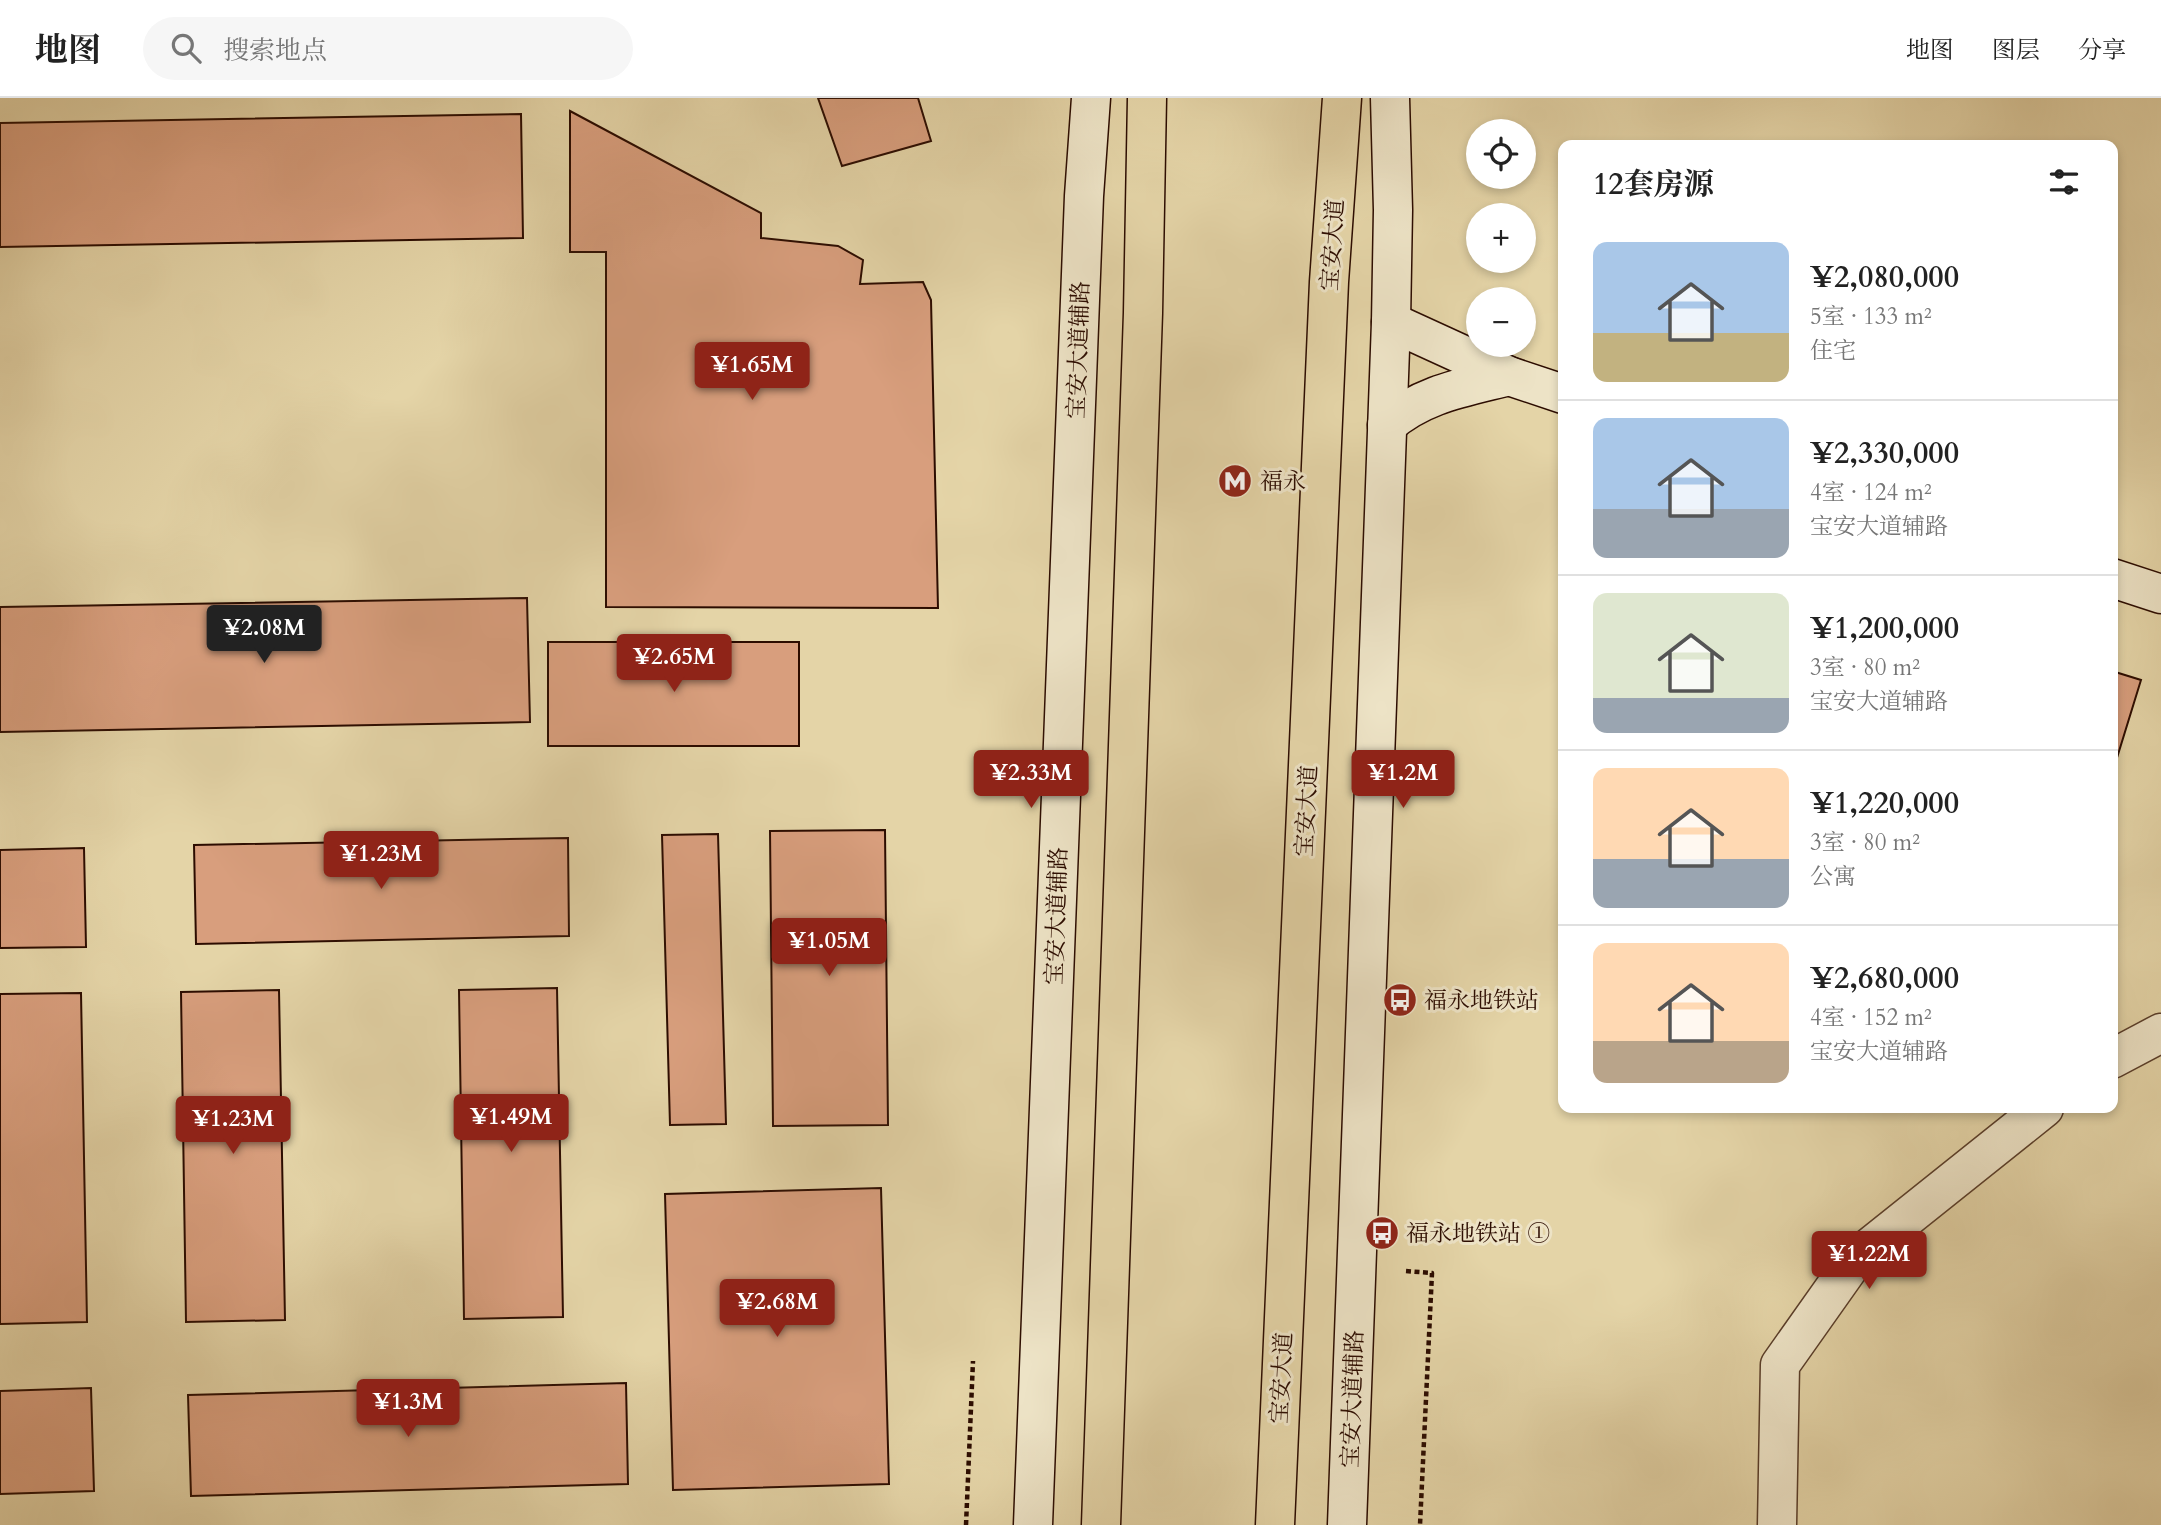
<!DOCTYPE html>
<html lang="zh">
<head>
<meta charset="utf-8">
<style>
	body { margin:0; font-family:Cardo,"Noto Serif SC",serif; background:#f6f6f6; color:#222; height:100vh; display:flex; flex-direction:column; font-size:26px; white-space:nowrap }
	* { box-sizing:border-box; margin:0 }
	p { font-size:23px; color:#767676 }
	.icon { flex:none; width:38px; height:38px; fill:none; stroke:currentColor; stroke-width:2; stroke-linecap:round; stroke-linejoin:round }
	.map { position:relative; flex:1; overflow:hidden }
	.panel { position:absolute; left:1558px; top:42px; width:560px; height:973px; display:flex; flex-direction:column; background:#fff; border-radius:14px; box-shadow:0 4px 10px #0003 }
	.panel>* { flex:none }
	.buttons { position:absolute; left:1466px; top:21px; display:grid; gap:14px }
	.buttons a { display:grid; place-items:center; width:70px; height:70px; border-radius:50%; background:#fff; box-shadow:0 4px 10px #0003; font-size:35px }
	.price { position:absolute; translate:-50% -60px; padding:0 16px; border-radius:7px; background:#8f2418; color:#fff; font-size:23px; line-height:46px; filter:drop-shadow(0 2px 4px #0008) }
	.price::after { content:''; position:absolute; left:50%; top:42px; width:21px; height:16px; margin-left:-10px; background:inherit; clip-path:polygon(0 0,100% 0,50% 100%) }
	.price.on { background:#222; color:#fff }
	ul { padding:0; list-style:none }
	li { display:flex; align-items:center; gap:21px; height:175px; padding:0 35px }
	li+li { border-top:2px solid #e0e0e0 }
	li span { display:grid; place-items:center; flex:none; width:196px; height:140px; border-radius:14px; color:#555 }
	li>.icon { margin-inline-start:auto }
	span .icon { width:84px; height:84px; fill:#fffc; stroke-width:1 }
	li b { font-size:30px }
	h2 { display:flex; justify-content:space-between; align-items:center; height:84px; padding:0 35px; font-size:30px }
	header { display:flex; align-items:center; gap:42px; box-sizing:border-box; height:98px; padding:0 35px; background:#fff; border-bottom:2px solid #e0e0e0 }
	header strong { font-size:33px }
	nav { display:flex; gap:38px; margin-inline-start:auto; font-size:24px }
	.search { width:490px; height:63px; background:#f6f6f6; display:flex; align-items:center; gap:18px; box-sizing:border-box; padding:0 24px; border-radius:38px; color:#767676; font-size:26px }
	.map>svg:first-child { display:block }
</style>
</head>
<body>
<header>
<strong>地图</strong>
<div class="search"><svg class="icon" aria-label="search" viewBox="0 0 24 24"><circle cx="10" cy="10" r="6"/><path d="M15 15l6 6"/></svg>搜索地点</div>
<nav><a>地图</a><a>图层</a><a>分享</a></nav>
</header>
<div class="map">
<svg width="2161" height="1427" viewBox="0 0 2161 1427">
	<rect width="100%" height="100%" fill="#e4d4a7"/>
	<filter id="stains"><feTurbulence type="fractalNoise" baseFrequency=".00286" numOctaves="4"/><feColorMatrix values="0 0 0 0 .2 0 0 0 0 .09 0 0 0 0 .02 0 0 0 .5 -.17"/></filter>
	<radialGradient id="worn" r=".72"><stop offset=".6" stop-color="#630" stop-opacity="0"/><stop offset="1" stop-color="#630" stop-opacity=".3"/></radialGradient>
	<g fill="#d89e7d" stroke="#2c0c00" stroke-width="2">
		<path d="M818,0H918L931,43L842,68Z"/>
		<path d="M570,13L761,115V140L838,148L863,162L860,186L923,184L931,202L938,510L606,509V154H570Z"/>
		<path d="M521,16L523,140L0,149V25Z"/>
		<path d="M527,500L530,624L0,634V509Z"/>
		<rect x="548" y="544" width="251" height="104"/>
		<path d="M2112,573L2141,582L2112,676Z"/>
		<path d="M885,732L888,1027L773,1028L770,733Z"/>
		<path d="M718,736L726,1026L670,1027L662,737Z"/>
		<path d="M568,740L569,838L196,846L194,747Z"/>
		<path d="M84,750L86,849L0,850V752Z"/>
		<path d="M557,890L563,1219L464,1221L459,892Z"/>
		<path d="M279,892L285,1222L186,1224L181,894Z"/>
		<path d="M81,895L87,1224L0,1226V896Z"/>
		<path d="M881,1090L889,1386L673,1392L665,1096Z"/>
		<path d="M626,1285L628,1386L191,1398L188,1297Z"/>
		<path d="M91,1290L94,1393L0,1396V1293Z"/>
	</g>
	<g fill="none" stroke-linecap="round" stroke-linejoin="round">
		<g stroke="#5a3e2a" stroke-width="41">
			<g id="street">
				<path d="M2112,961L2161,935"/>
				<path d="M1777,1427L1780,1267L1855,1161L2044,1010"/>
			</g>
		</g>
		<g stroke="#2c0c00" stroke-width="41">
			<g id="secondary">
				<path d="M1391,224L1509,278L1563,296"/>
				<path d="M1387,327C1421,296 1466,289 1509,278"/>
				<path d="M2112,480L2161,496"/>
				<path d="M1033,1427L1084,98L1091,0"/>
				<path d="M1347,1427L1391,224L1393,112L1390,0"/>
			</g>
		</g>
		<g stroke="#2c0c00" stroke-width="41">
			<g id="primary">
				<path d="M1101,1427L1143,215L1147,0"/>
				<path d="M1275,1427L1329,184L1342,0"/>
			</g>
		</g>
		<g stroke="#2c0c00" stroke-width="4.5" stroke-dasharray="5 3.5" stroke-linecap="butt">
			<path d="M1406,1173L1432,1175L1420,1427"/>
			<path d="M966,1427L973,1263"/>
		</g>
		<use href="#street" stroke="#ede3c6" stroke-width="38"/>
		<use href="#secondary" stroke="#ede3c6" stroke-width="38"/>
		<use href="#primary" stroke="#e4d4a7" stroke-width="38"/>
	</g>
	<defs>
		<g id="metro-disc" transform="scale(1.75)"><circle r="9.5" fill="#8f2418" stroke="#ede3c6"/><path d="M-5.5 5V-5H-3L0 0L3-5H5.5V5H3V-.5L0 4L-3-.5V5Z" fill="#fff"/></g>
		<g id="bus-disc" transform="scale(1.75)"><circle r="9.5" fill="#8f2418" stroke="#ede3c6"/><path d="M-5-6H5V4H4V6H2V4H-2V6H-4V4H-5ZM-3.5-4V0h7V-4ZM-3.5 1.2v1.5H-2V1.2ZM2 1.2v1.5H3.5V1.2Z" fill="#fff"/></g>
	</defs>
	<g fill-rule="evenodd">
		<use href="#metro-disc" x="1235" y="383"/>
		<use href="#bus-disc" x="1400" y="902"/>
		<use href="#bus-disc" x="1382" y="1135"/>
	</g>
	<g text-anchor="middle" stroke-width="6" stroke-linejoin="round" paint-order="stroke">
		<g font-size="23" fill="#2c0c00" stroke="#ede3c6">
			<text transform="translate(1332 147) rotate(-86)" y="8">宝安大道</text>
			<text transform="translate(1078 252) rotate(-88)" y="8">宝安大道辅路</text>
			<text transform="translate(1306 713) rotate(-87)" y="8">宝安大道</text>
			<text transform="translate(1056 818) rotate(-88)" y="8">宝安大道辅路</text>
			<text transform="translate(1281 1280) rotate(-87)" y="8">宝安大道</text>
			<text transform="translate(1352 1301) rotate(-88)" y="8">宝安大道辅路</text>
		</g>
		<g font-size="23" fill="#2c0c00" stroke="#ede3c6" text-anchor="start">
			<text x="1260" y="391">福永</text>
			<text x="1424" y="910">福永地铁站</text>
			<text x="1406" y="1143">福永地铁站 ①</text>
		</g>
	</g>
	<rect width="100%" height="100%" filter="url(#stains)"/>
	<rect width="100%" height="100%" fill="url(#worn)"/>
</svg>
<div class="buttons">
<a><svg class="icon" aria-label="locate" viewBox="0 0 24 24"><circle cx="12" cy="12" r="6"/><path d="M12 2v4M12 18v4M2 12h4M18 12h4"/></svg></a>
<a>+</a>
<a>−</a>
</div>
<b class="price" style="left:752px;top:304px">¥1.65M</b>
<b class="price on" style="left:264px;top:567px">¥2.08M</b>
<b class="price" style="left:674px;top:596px">¥2.65M</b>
<b class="price" style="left:1031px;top:712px">¥2.33M</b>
<b class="price" style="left:1403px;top:712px">¥1.2M</b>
<b class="price" style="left:381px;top:793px">¥1.23M</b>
<b class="price" style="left:829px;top:880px">¥1.05M</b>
<b class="price" style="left:511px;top:1056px">¥1.49M</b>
<b class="price" style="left:233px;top:1058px">¥1.23M</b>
<b class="price" style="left:1869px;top:1193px">¥1.22M</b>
<b class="price" style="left:777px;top:1241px">¥2.68M</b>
<b class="price" style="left:408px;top:1341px">¥1.3M</b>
<section class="panel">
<h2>12套房源<svg class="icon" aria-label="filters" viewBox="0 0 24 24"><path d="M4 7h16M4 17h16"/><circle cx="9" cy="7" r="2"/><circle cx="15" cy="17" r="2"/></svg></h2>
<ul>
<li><span style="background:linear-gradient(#a9c7e8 65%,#c2b280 0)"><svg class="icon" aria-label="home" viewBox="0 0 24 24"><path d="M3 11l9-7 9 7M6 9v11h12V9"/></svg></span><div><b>¥2,080,000</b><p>5室 · 133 m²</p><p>住宅</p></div></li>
<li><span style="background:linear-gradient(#a9c7e8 65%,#9aa5b1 0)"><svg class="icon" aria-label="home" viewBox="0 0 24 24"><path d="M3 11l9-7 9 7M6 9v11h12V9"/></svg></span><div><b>¥2,330,000</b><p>4室 · 124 m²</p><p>宝安大道辅路</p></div></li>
<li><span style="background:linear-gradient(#dfe7d0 75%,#9aa5b1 0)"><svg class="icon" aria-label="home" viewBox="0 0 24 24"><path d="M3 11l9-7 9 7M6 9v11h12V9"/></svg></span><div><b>¥1,200,000</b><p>3室 · 80 m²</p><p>宝安大道辅路</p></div></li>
<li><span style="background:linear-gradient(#ffd9b3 65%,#9aa5b1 0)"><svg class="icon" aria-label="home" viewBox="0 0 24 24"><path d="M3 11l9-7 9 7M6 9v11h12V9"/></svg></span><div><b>¥1,220,000</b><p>3室 · 80 m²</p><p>公寓</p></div></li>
<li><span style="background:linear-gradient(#ffd9b3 70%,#b9a48a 0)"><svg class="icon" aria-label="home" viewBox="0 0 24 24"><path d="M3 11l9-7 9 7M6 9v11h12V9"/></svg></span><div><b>¥2,680,000</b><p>4室 · 152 m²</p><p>宝安大道辅路</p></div></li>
</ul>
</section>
</div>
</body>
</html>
